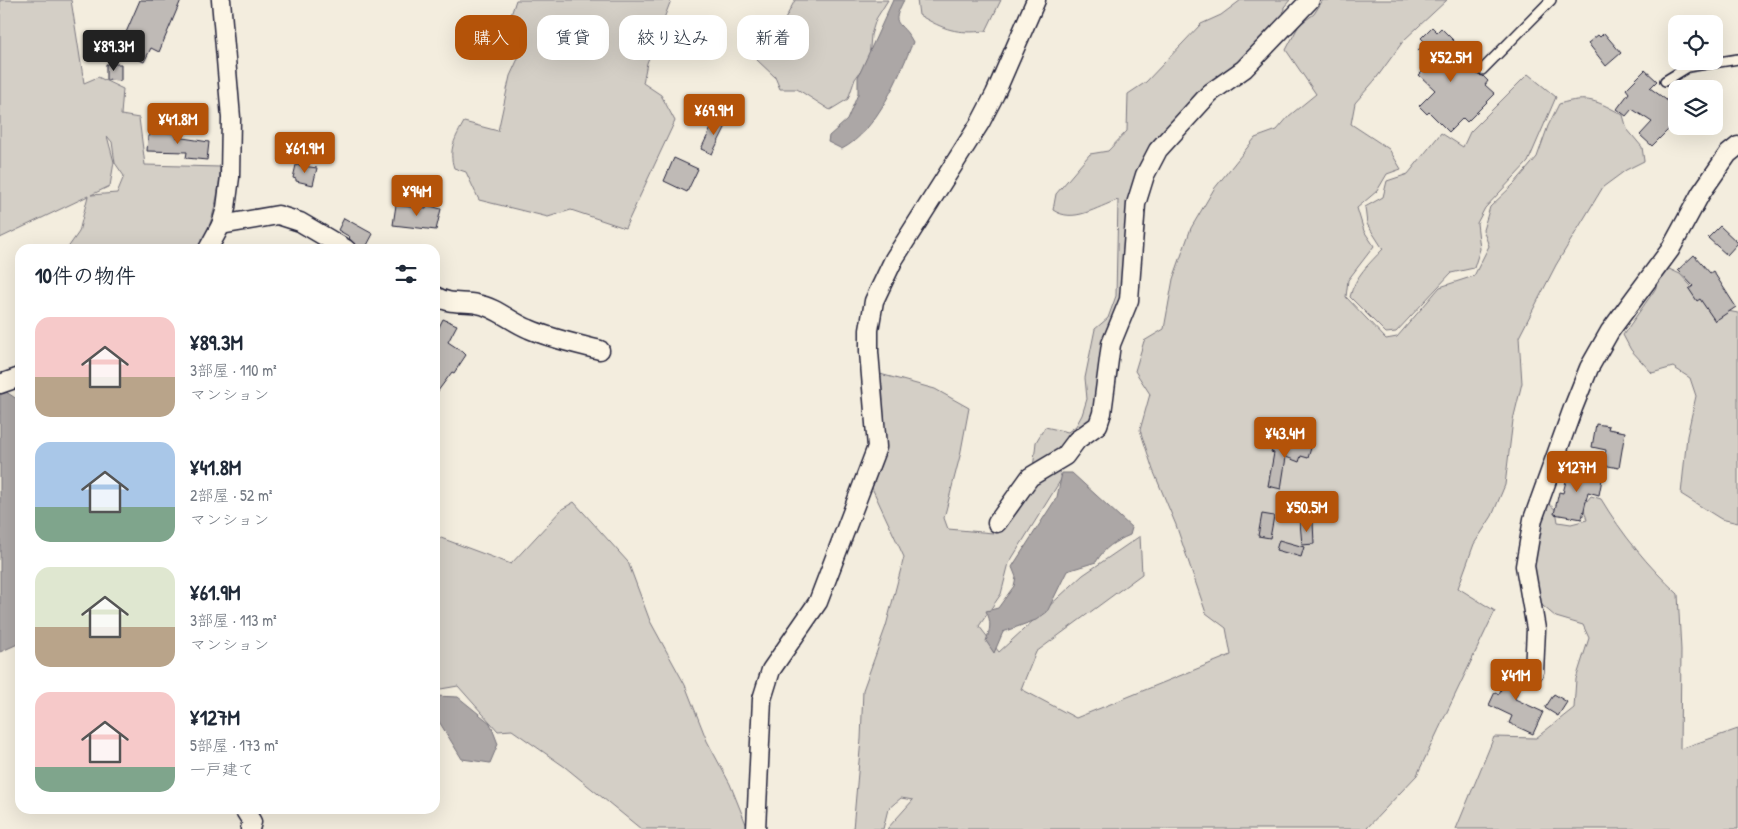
<!DOCTYPE html>
<html lang="ja">
<head>
<meta charset="utf-8">
<style>
	body { margin:0; font-family:"Patrick Hand","Klee One",sans-serif; background:#f6f6f7; color:#1f2937; height:100vh; display:flex; flex-direction:column; font-size:19px; white-space:nowrap }
	* { box-sizing:border-box; margin:0 }
	p { font-size:16px; color:#747a83 }
	.icon { flex:none; width:28px; height:28px; fill:none; stroke:currentColor; stroke-width:2; stroke-linecap:round; stroke-linejoin:round }
	.map { position:relative; flex:1; overflow:hidden }
	.drawer { position:absolute; left:15px; top:244px; width:425px; height:570px; display:flex; flex-direction:column; background:#fff; border-radius:15px; box-shadow:0 5px 20px #0002 }
	.drawer>* { flex:none }
	.banner { position:absolute; left:455px; top:15px; width:475px; height:45px; display:flex; gap:10px }
	.fabs { position:absolute; left:1668px; top:15px; display:grid; gap:10px }
	.fabs a { display:grid; place-items:center; width:55px; height:55px; border-radius:10px; background:#fff; box-shadow:0 5px 20px #0002; font-size:25px }
	.price { position:absolute; translate:-50% -42px; padding:0 11px; border-radius:5px; background:#b45309; color:#fff; font-size:16px; line-height:32px; filter:drop-shadow(0 1px 2px #0008) }
	.price::after { content:''; position:absolute; left:50%; top:30px; width:15px; height:11px; margin-left:-8px; background:inherit; clip-path:polygon(0 0,100% 0,50% 100%) }
	.price.on { background:#222; color:#fff }
	ul { padding:0; list-style:none }
	li { display:flex; align-items:center; gap:15px; height:125px; padding:0 20px }
	li span { display:grid; place-items:center; flex:none; width:140px; height:100px; border-radius:15px; color:#555 }
	li>.icon { margin-inline-start:auto }
	span .icon { width:60px; height:60px; fill:#fffc; stroke-width:1 }
	li b { font-size:21px }
	h2 { display:flex; justify-content:space-between; align-items:center; height:60px; padding:0 20px; font-size:21px }
	.tag { padding:0 18px; border-radius:15px; background:#fff; box-shadow:0 5px 20px #0002; font-size:18px; line-height:45px }
	.tag.on { background:#b45309; color:#fff }
	.map>svg:first-child { display:block }
</style>
</head>
<body>
<div class="map">
<svg width="1738" height="829" viewBox="0 0 1738 829">
	<rect width="100%" height="100%" fill="#f3edde"/>
	<filter id="ink" filterUnits="userSpaceOnUse"><feTurbulence type="fractalNoise" baseFrequency=".02" numOctaves="2"/><feDisplacementMap in="SourceGraphic" scale="10" xChannelSelector="R" yChannelSelector="G"/><feConvolveMatrix kernelMatrix="1 2 1 2 8 2 1 2 1" color-interpolation-filters="sRGB"/></filter>
	<g filter="url(#ink)">
		<g fill="#d4cfc6" stroke="#7b7880" fill-rule="evenodd">
			<path d="M0,0H71L84,83L98,77L123,89L121,115L139,118L145,165L220,167C220,196 211,221 202,249H67L79,232L88,196L0,238ZM107,136L112,142L115,163L124,176L117,193L91,195L110,186L114,162Z"/>
			<path d="M516,0H671L647,63L643,83L661,95L675,121L625,228L571,210L548,217L479,200L466,172L454,168C448,150 455,138 464,122L498,131L510,76L522,50L508,24Z"/>
			<path d="M795,0H888L876,19L871,35L869,60L855,79L848,99L830,110L797,89H780L775,77L757,60L758,52L782,25Z"/>
			<path d="M917,0H1001L986,31C956,34 945,30 919,15Z"/>
			<path d="M1241,0H1290L1284,7L1283,21L1150,164L1136,175L1130,204L1124,300L1097,407L1088,424L1056,466L1062,478L1009,563L1001,594L979,626L999,652L1083,575L1140,536L1142,574L1036,652L1021,689L1076,718L1231,655L1226,628L1206,613L1176,525L1153,470L1140,430L1150,394L1135,371L1144,341L1164,329L1173,279L1191,228L1214,189L1255,138L1277,130L1289,116L1316,94L1286,50L1299,25L1314,14L1323,0H1447L1404,40L1375,80L1355,103L1351,124L1389,149L1401,169L1387,174L1377,191L1357,208L1364,231L1374,246L1348,280L1346,297L1386,339L1397,337L1440,287L1474,276L1489,246L1483,230L1490,207L1514,184L1537,157L1548,126L1559,104C1588,95 1597,101 1623,115L1627,129L1642,147L1644,161L1626,170L1603,187L1556,265L1519,337L1522,383L1513,420L1505,485L1492,516L1474,544L1458,588L1495,611L1417,775L1366,829H887L913,800L901,798L888,809L883,829H853L861,739L863,690L886,626L904,557L872,488L885,446L880,374L935,389L969,408L960,456L944,518L948,529L993,533L1032,478L1036,442L1045,427L1068,432L1076,426L1082,415L1087,399L1085,378L1095,329L1108,318L1116,296L1118,200C1096,207 1074,224 1053,210L1056,194L1090,154L1108,151L1127,131L1128,94L1146,82L1201,24L1221,15Z"/>
			<path d="M1528,74L1556,97L1528,162L1485,208L1477,223L1480,249L1474,268L1451,273L1396,332L1386,333L1350,297C1355,276 1369,264 1383,249L1367,224L1365,207L1383,197L1387,181L1408,174L1441,133L1463,147L1470,132Z"/>
			<path d="M1667,268L1680,274L1711,308L1738,313V523L1721,519L1681,494L1687,436L1696,396L1690,378L1673,367L1652,373L1631,350L1623,335L1654,291Z"/>
			<path d="M1591,496L1601,499C1622,534 1648,566 1678,594L1681,650L1680,749L1738,729V829H1456L1494,737L1536,738L1574,708L1576,679L1589,638L1583,625L1556,617L1537,601L1530,566L1543,499L1556,510L1558,522L1571,524L1587,520L1583,506Z"/>
			<path d="M574,502L628,562L650,621L685,685L707,741L730,784L748,829H641L565,767L512,730L498,731L458,686L435,690V537L441,538L511,564L562,509Z"/>
		</g>
		<g fill="#aca7a6" stroke="#75727b">
			<path d="M893,0H904C889,28 901,19 913,42C899,76 877,131 842,149L828,142L829,136L847,120L858,94V77Z"/>
			<path d="M3,390L20,401V643L0,652V391Z"/>
			<path d="M1062,473H1072L1132,528L1130,535C1114,542 1105,547 1096,562L1067,571L1047,612L1036,620L1003,632L994,653L986,641C990,630 992,622 986,611L998,608L1014,586L1016,577L1012,567L1057,497Z"/>
			<path d="M435,696L458,697L490,723L498,744L490,763L462,759L435,715Z"/>
		</g>
		<g fill="#bfbab6" stroke="#22223b">
			<path d="M140,0H181L159,52L151,48L144,62L118,51Z"/>
			<path d="M1432,27L1437,32L1441,28L1455,42L1448,49L1469,69L1473,66L1478,75L1483,76L1488,81L1485,85L1495,94L1467,122L1463,118L1449,132L1429,112L1427,114L1419,106L1435,90L1419,75L1431,63L1418,50L1426,43L1421,38Z"/>
			<path d="M1604,33L1621,53L1606,66L1588,43L1598,35L1600,37Z"/>
			<path d="M106,64H121V81L106,80Z"/>
			<path d="M1645,70L1657,81L1650,88L1676,107V122L1652,146L1640,135L1652,122L1632,109L1626,116L1617,109L1629,93L1626,89Z"/>
			<path d="M716,118L727,124L712,154L701,149Z"/>
			<path d="M150,132L176,133V137L209,142L207,160L186,158L187,152L147,151L148,136H150Z"/>
			<path d="M674,158L698,169L687,192L664,181Z"/>
			<path d="M296,165L317,168L313,185L296,181V179L293,178Z"/>
			<path d="M396,205L426,209L427,205L441,209L436,230L393,225Z"/>
			<path d="M344,218L373,234L365,249L356,247L349,238L350,237L338,230Z"/>
			<path d="M1720,226L1738,243L1727,255L1708,238Z"/>
			<path d="M1694,255L1710,273L1713,271L1736,307L1715,321L1700,299L1697,301L1689,289L1693,286L1678,270Z"/>
			<path d="M443,319L457,325L448,342L463,352L466,355L454,373L452,372L435,395V335Z"/>
			<path d="M1596,424L1609,426L1608,429L1625,432L1619,468L1603,465L1606,450L1592,447Z"/>
			<path d="M1277,436L1311,448L1308,458L1301,456L1299,462L1286,457L1281,489L1268,486L1274,453L1271,452Z"/>
			<path d="M1569,469L1603,474L1599,495L1588,492L1582,519L1554,514L1559,492L1563,493Z"/>
			<path d="M1262,514L1274,516L1270,538L1258,536Z"/>
			<path d="M1313,521L1314,544L1302,545L1300,522Z"/>
			<path d="M1279,540L1304,547L1301,557L1276,550Z"/>
			<path d="M1514,660L1524,664V676L1515,699L1543,712L1533,734L1509,723L1512,716L1489,705L1495,692L1499,694Z"/>
			<path d="M1554,694L1567,702L1558,716L1545,708Z"/>
		</g>
		<g fill="none" stroke-linecap="round" stroke-linejoin="round">
			<g stroke="#22223b" stroke-width="12">
				<g id="service">
					<path d="M1482,70L1551,0"/>
					<path d="M1665,81L1688,67L1738,59"/>
				</g>
			</g>
			<g stroke="#22223b" stroke-width="21">
				<g id="minor">
					<path d="M221,225L278,215L300,222L346,249"/>
					<path d="M208,249L221,225L226,208L230,177L231,118L221,0"/>
					<path d="M435,296C451,305 460,301 477,304C496,307 511,322 529,329C552,339 577,344 600,350"/>
					<path d="M0,384L20,377"/>
					<path d="M997,523L1030,477L1065,456L1077,440L1098,425L1102,413L1111,344L1129,300L1136,204L1145,175L1158,150L1210,93L1244,69L1310,0"/>
					<path d="M1534,672L1536,629L1525,566L1533,519L1573,408L1589,368L1610,331L1670,250L1701,193L1728,154L1738,146"/>
					<path d="M244,809L252,822L250,829"/>
					<path d="M756,829L762,699L771,670L818,602L877,447L869,352V330L874,301L894,259L980,123L995,94L1036,0"/>
				</g>
			</g>
			<use href="#service" stroke="#fcf5e5" stroke-width="9"/>
			<use href="#minor" stroke="#fcf5e5" stroke-width="18"/>
		</g>
	</g>
</svg>
<div class="fabs">
<a><svg class="icon" aria-label="locate" viewBox="0 0 24 24"><circle cx="12" cy="12" r="6"/><path d="M12 2v4M12 18v4M2 12h4M18 12h4"/></svg></a>
<a><svg class="icon" aria-label="layers" viewBox="0 0 24 24"><path d="M12 4l9 5-9 5-9-5zM3 14l9 5 9-5"/></svg></a>
</div>
<b class="price on" style="left:114px;top:72px">¥89.3M</b>
<b class="price" style="left:1451px;top:83px">¥52.5M</b>
<b class="price" style="left:714px;top:136px">¥69.9M</b>
<b class="price" style="left:178px;top:145px">¥41.8M</b>
<b class="price" style="left:305px;top:174px">¥61.9M</b>
<b class="price" style="left:417px;top:217px">¥94M</b>
<b class="price" style="left:1285px;top:459px">¥43.4M</b>
<b class="price" style="left:1577px;top:493px">¥127M</b>
<b class="price" style="left:1307px;top:533px">¥50.5M</b>
<b class="price" style="left:1516px;top:701px">¥41M</b>
<div class="banner">
<a class="tag on">購入</a>
<a class="tag">賃貸</a>
<a class="tag">絞り込み</a>
<a class="tag">新着</a>
</div>
<section class="drawer">
<h2>10件の物件<svg class="icon" aria-label="filters" viewBox="0 0 24 24"><path d="M4 7h16M4 17h16"/><circle cx="9" cy="7" r="2"/><circle cx="15" cy="17" r="2"/></svg></h2>
<ul>
<li><span style="background:linear-gradient(#f6c9c9 60%,#b9a48a 0)"><svg class="icon" aria-label="home" viewBox="0 0 24 24"><path d="M3 11l9-7 9 7M6 9v11h12V9"/></svg></span><div><b>¥89.3M</b><p>3部屋 · 110 m²</p><p>マンション</p></div></li>
<li><span style="background:linear-gradient(#a9c7e8 65%,#7fa58c 0)"><svg class="icon" aria-label="home" viewBox="0 0 24 24"><path d="M3 11l9-7 9 7M6 9v11h12V9"/></svg></span><div><b>¥41.8M</b><p>2部屋 · 52 m²</p><p>マンション</p></div></li>
<li><span style="background:linear-gradient(#dfe7d0 60%,#b9a48a 0)"><svg class="icon" aria-label="home" viewBox="0 0 24 24"><path d="M3 11l9-7 9 7M6 9v11h12V9"/></svg></span><div><b>¥61.9M</b><p>3部屋 · 113 m²</p><p>マンション</p></div></li>
<li><span style="background:linear-gradient(#f6c9c9 75%,#7fa58c 0)"><svg class="icon" aria-label="home" viewBox="0 0 24 24"><path d="M3 11l9-7 9 7M6 9v11h12V9"/></svg></span><div><b>¥127M</b><p>5部屋 · 173 m²</p><p>一戸建て</p></div></li>
</ul>
</section>
</div>
</body>
</html>
